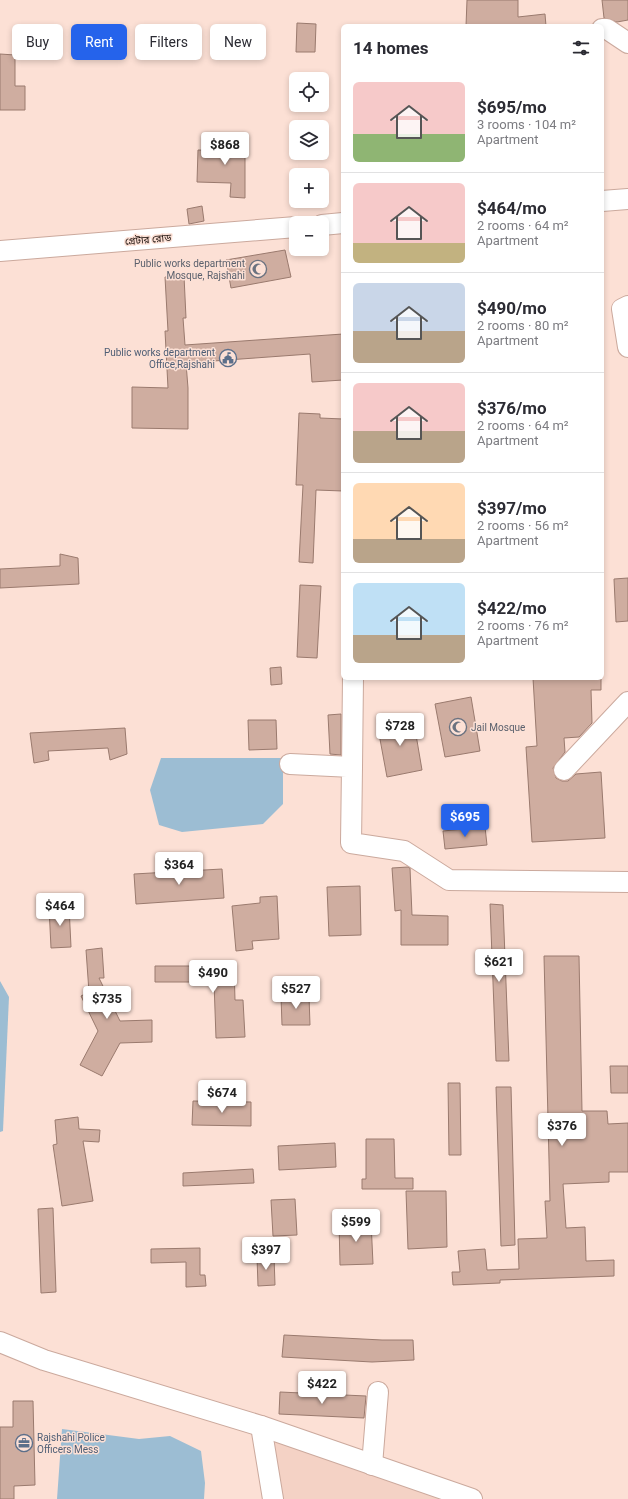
<!DOCTYPE html>
<html lang="en">
<head>
<meta charset="utf-8">
<style>
	body { margin:0; font-family:Roboto,"Noto Sans Bengali",sans-serif; background:#f7f7f7; color:#2b2b33; height:100vh; display:flex; flex-direction:column; font-size:15px; white-space:nowrap }
	* { box-sizing:border-box; margin:0 }
	p { font-size:13px; color:#7c7c81 }
	.icon { flex:none; width:22px; height:22px; fill:none; stroke:currentColor; stroke-width:2; stroke-linecap:round; stroke-linejoin:round }
	.map { position:relative; flex:1; overflow:hidden }
	.sheet { position:absolute; left:341px; top:24px; width:263px; height:656px; display:flex; flex-direction:column; background:#fff; border-radius:6px; box-shadow:0 2px 6px #0003 }
	.sheet>* { flex:none }
	.guide { position:absolute; left:12px; top:24px; width:269px; height:36px; display:flex; gap:8px }
	.fabs { position:absolute; left:289px; top:72px; display:grid; gap:8px }
	.fabs a { display:grid; place-items:center; width:40px; height:40px; border-radius:6px; background:#fff; box-shadow:0 2px 6px #0003; font-size:20px }
	.price { position:absolute; translate:-50% -34px; padding:0 9px; border-radius:4px; background:#fff; color:#222; font-size:13px; line-height:26px; filter:drop-shadow(0 1px 2px #0008) }
	.price::after { content:''; position:absolute; left:50%; top:24px; width:12px; height:9px; margin-left:-6px; background:inherit; clip-path:polygon(0 0,100% 0,50% 100%) }
	.price.active { background:#2563eb; color:#fff }
	ul { padding:0; list-style:none }
	li { display:flex; align-items:center; gap:12px; height:100px; padding:0 12px }
	li+li { border-top:1px solid #e1e1e2 }
	li span { display:grid; place-items:center; flex:none; width:112px; height:80px; border-radius:6px; color:#555 }
	li>.icon { margin-inline-start:auto }
	span .icon { width:48px; height:48px; fill:#fffc; stroke-width:1 }
	li b { font-size:17px }
	h2 { display:flex; justify-content:space-between; align-items:center; height:48px; padding:0 12px; font-size:17px }
	.pill { padding:0 14px; border-radius:6px; background:#fff; box-shadow:0 2px 6px #0003; font-size:14px; line-height:36px }
	.pill.active { background:#2563eb; color:#fff }
	.map>svg:first-child { display:block }
</style>
</head>
<body>
<div class="map">
<svg width="628" height="1499" viewBox="0 0 628 1499">
	<rect width="100%" height="100%" fill="#fce0d5"/>
	<path fill="#f4d2c5" d="M267,1432L442,1499H277Z"/>
	<g fill="#9cbdd3">
		<path d="M161,758H283V804L263,824L182,832L159,825L150,790Z"/>
		<path d="M0,981L9,997L3,1131L0,1132Z"/>
		<path d="M62,1429L139,1439L170,1436L201,1451L205,1483L204,1499H57Z"/>
	</g>
	<g fill="#cfada0" stroke="#9a7a6e">
		<path d="M467,0H518V17L545,14L546,26H466Z"/>
		<path d="M602,0H628V20L617,22L604,18Z"/>
		<path d="M297,23L316,24L315,52H296Z"/>
		<path d="M84,26L100,28L98,49L82,47Z"/>
		<path d="M0,54L15,55V86H25V110H0Z"/>
		<path d="M230,134H245V198L230,197L231,183L197,182L198,150L230,151Z"/>
		<path d="M202,206L204,221L189,224L187,209Z"/>
		<path d="M285,250L291,277L231,288L226,260Z"/>
		<path d="M184,276L186,318H183L185,345L343,334V380L312,382L310,354L186,363L188,388V429L132,428V387L168,388L165,331H168L165,277Z"/>
		<path d="M299,413L320,414V418L343,419V491L316,490L313,563L299,562L303,485H296Z"/>
		<path d="M60,554L78,558L79,584L0,588V569L60,566Z"/>
		<path d="M628,578V621L616,622L614,579Z"/>
		<path d="M300,585L321,586L317,658L297,657Z"/>
		<path d="M281,667L282,684L271,685L270,668Z"/>
		<path d="M533,678H601V690H591L592,723L579,737L564,738L565,752L553,768L556,778L562,781H568L576,774L601,772L605,838L532,842L526,747L537,746Z"/>
		<path d="M471,697L480,751L445,757L435,704Z"/>
		<path d="M341,714V755L330,754L328,715Z"/>
		<path d="M413,717L422,770L387,777L377,723Z"/>
		<path d="M248,720H276L277,749L249,750Z"/>
		<path d="M125,728L127,754L110,760L108,748L48,751L49,760L34,763L30,733Z"/>
		<path d="M485,827L487,845L445,849L443,831Z"/>
		<path d="M408,867L410,868L412,915L448,916V945H401V910L395,911L392,868Z"/>
		<path d="M222,869L224,898L136,904L134,874Z"/>
		<path d="M360,886L361,935L329,936L327,887Z"/>
		<path d="M277,896L279,939L252,941L253,949L236,951L232,906L260,903V897Z"/>
		<path d="M490,904L503,905L509,1061H496Z"/>
		<path d="M69,906L71,947L51,948L49,907Z"/>
		<path d="M102,948L104,978H99L120,1021L152,1020V1042L120,1043L102,1076L80,1065L98,1031L81,996L89,992L86,950Z"/>
		<path d="M544,956H579L582,1111H607L608,1124L628,1123V1172H609V1182L563,1184L566,1228L585,1227L586,1261L614,1260V1276L500,1280V1283L453,1285L452,1272H460L458,1251L485,1249L487,1270L519,1269L518,1239L547,1238L545,1201H550Z"/>
		<path d="M155,966H234L235,1000H243L245,1037L216,1038L214,982H155Z"/>
		<path d="M281,996H309L310,1025H282Z"/>
		<path d="M610,1066H628V1093H611Z"/>
		<path d="M448,1083H460L461,1155H449Z"/>
		<path d="M496,1087H511L515,1245L501,1246Z"/>
		<path d="M193,1101L251,1102V1126L192,1125Z"/>
		<path d="M78,1117L79,1129L100,1130L99,1142L83,1141L93,1201L62,1206L53,1145L57,1144L55,1120Z"/>
		<path d="M366,1139H394L395,1178H413V1189H362V1179H366Z"/>
		<path d="M335,1143L336,1167L279,1170L278,1146Z"/>
		<path d="M253,1169L254,1183L183,1186V1173Z"/>
		<path d="M406,1191H446L447,1247L408,1249Z"/>
		<path d="M295,1199L297,1235L273,1236L271,1200Z"/>
		<path d="M53,1208L56,1292L41,1293L38,1209Z"/>
		<path d="M371,1221L373,1264L340,1265L339,1222Z"/>
		<path d="M200,1248V1275H205L206,1286L186,1287V1262L151,1263V1249Z"/>
		<path d="M274,1256L275,1285L258,1286L257,1257Z"/>
		<path d="M284,1335L382,1340H413L414,1360L372,1362L282,1357Z"/>
		<path d="M280,1392L366,1396L364,1418L279,1414Z"/>
		<path d="M13,1401H33L35,1485L14,1486V1499H0V1427H13Z"/>
	</g>
	<g fill="none" stroke-linecap="round" stroke-linejoin="round">
		<g stroke="#cba99d" stroke-width="22">
			<g id="minor">
				<path d="M602,29H607L628,43"/>
				<path d="M602,201L628,199"/>
				<path d="M322,225L343,223"/>
				<path d="M0,251L296,227"/>
				<path d="M628,306L622,309L628,347"/>
				<path d="M290,764L352,767L351,843L404,851L449,880L628,882"/>
				<path d="M352,767L353,678"/>
				<path d="M564,770L628,702"/>
				<path d="M0,1342L44,1360L261,1426L472,1499"/>
				<path d="M261,1426L273,1499"/>
				<path d="M372,1465L378,1392"/>
			</g>
		</g>
		<use href="#minor" stroke="#fff" stroke-width="20"/>
	</g>
	<defs>
		<g id="mosque-ring" transform="scale(0.9)"><circle r="9.5" fill="#fce0d5" stroke="#6b7280" stroke-width="1.5"/><path d="M3.5-4.9A6 6 0 1 0 3.5 4.9A5 5 0 1 1 3.5-4.9Z" fill="#6b7280"/></g>
		<g id="civic-ring" transform="scale(0.9)"><circle r="9.5" fill="#fce0d5" stroke="#5c6f8a" stroke-width="1.5"/><path d="M-.6-6.5H3V-4.5H.6V-3L4-1V1h2V6H-6V1h2V-1L-.6-3ZM-1.2 2.5V6h2.4V2.5Z" fill="#5c6f8a"/></g>
		<g id="office-ring" transform="scale(0.9)"><circle r="9.5" fill="#fce0d5" stroke="#5c6f8a" stroke-width="1.5"/><path d="M-6-3h4V-5.5h4V-3h4V5H-6ZM-1-4.5V-3h2v-1.5ZM-6 0V1H6V0Z" fill="#5c6f8a"/></g>
	</defs>
	<g fill-rule="evenodd">
		<use href="#mosque-ring" x="258" y="269"/>
		<use href="#civic-ring" x="228" y="358"/>
		<use href="#mosque-ring" x="458" y="727"/>
		<use href="#office-ring" x="24" y="1443"/>
	</g>
	<g text-anchor="middle" stroke-width="3" stroke-linejoin="round" paint-order="stroke">
		<g font-size="10" fill="#160b07" stroke="#fce0d5">
			<text transform="translate(148 239) rotate(-5)" y="4">গ্রেটার রোড</text>
		</g>
		<g font-size="10" fill="#5b616d" stroke="#fce0d5" text-anchor="end">
			<text x="245" y="267">Public works department<tspan x="245" dy="12">Mosque, Rajshahi</tspan></text>
			<text x="471" y="731" text-anchor="start">Jail Mosque</text>
		</g>
		<g font-size="10" fill="#4e5e75" stroke="#fce0d5" text-anchor="end">
			<text x="215" y="356">Public works department<tspan x="215" dy="12">Office,Rajshahi</tspan></text>
			<text x="37" y="1441" text-anchor="start">Rajshahi Police<tspan x="37" dy="12">Officers Mess</tspan></text>
		</g>
	</g>
</svg>
<div class="fabs">
<a><svg class="icon" aria-label="locate" viewBox="0 0 24 24"><circle cx="12" cy="12" r="6"/><path d="M12 2v4M12 18v4M2 12h4M18 12h4"/></svg></a>
<a><svg class="icon" aria-label="layers" viewBox="0 0 24 24"><path d="M12 4l9 5-9 5-9-5zM3 14l9 5 9-5"/></svg></a>
<a>+</a>
<a>−</a>
</div>
<b class="price" style="left:225px;top:166px">$868</b>
<b class="price" style="left:400px;top:747px">$728</b>
<b class="price active" style="left:465px;top:838px">$695</b>
<b class="price" style="left:179px;top:886px">$364</b>
<b class="price" style="left:60px;top:927px">$464</b>
<b class="price" style="left:499px;top:983px">$621</b>
<b class="price" style="left:213px;top:994px">$490</b>
<b class="price" style="left:296px;top:1010px">$527</b>
<b class="price" style="left:107px;top:1020px">$735</b>
<b class="price" style="left:222px;top:1114px">$674</b>
<b class="price" style="left:562px;top:1147px">$376</b>
<b class="price" style="left:356px;top:1243px">$599</b>
<b class="price" style="left:266px;top:1271px">$397</b>
<b class="price" style="left:322px;top:1405px">$422</b>
<div class="guide">
<a class="pill">Buy</a>
<a class="pill active">Rent</a>
<a class="pill">Filters</a>
<a class="pill">New</a>
</div>
<section class="sheet">
<h2>14 homes<svg class="icon" aria-label="filters" viewBox="0 0 24 24"><path d="M4 7h16M4 17h16"/><circle cx="9" cy="7" r="2"/><circle cx="15" cy="17" r="2"/></svg></h2>
<ul>
<li><span style="background:linear-gradient(#f6c9c9 65%,#8fb573 0)"><svg class="icon" aria-label="home" viewBox="0 0 24 24"><path d="M3 11l9-7 9 7M6 9v11h12V9"/></svg></span><div><b>$695/mo</b><p>3 rooms · 104 m²</p><p>Apartment</p></div></li>
<li><span style="background:linear-gradient(#f6c9c9 75%,#c2b280 0)"><svg class="icon" aria-label="home" viewBox="0 0 24 24"><path d="M3 11l9-7 9 7M6 9v11h12V9"/></svg></span><div><b>$464/mo</b><p>2 rooms · 64 m²</p><p>Apartment</p></div></li>
<li><span style="background:linear-gradient(#c9d6e8 60%,#b9a48a 0)"><svg class="icon" aria-label="home" viewBox="0 0 24 24"><path d="M3 11l9-7 9 7M6 9v11h12V9"/></svg></span><div><b>$490/mo</b><p>2 rooms · 80 m²</p><p>Apartment</p></div></li>
<li><span style="background:linear-gradient(#f6c9c9 60%,#b9a48a 0)"><svg class="icon" aria-label="home" viewBox="0 0 24 24"><path d="M3 11l9-7 9 7M6 9v11h12V9"/></svg></span><div><b>$376/mo</b><p>2 rooms · 64 m²</p><p>Apartment</p></div></li>
<li><span style="background:linear-gradient(#ffd9b3 70%,#b9a48a 0)"><svg class="icon" aria-label="home" viewBox="0 0 24 24"><path d="M3 11l9-7 9 7M6 9v11h12V9"/></svg></span><div><b>$397/mo</b><p>2 rooms · 56 m²</p><p>Apartment</p></div></li>
<li><span style="background:linear-gradient(#bfe0f5 65%,#b9a48a 0)"><svg class="icon" aria-label="home" viewBox="0 0 24 24"><path d="M3 11l9-7 9 7M6 9v11h12V9"/></svg></span><div><b>$422/mo</b><p>2 rooms · 76 m²</p><p>Apartment</p></div></li>
</ul>
</section>
</div>
</body>
</html>
